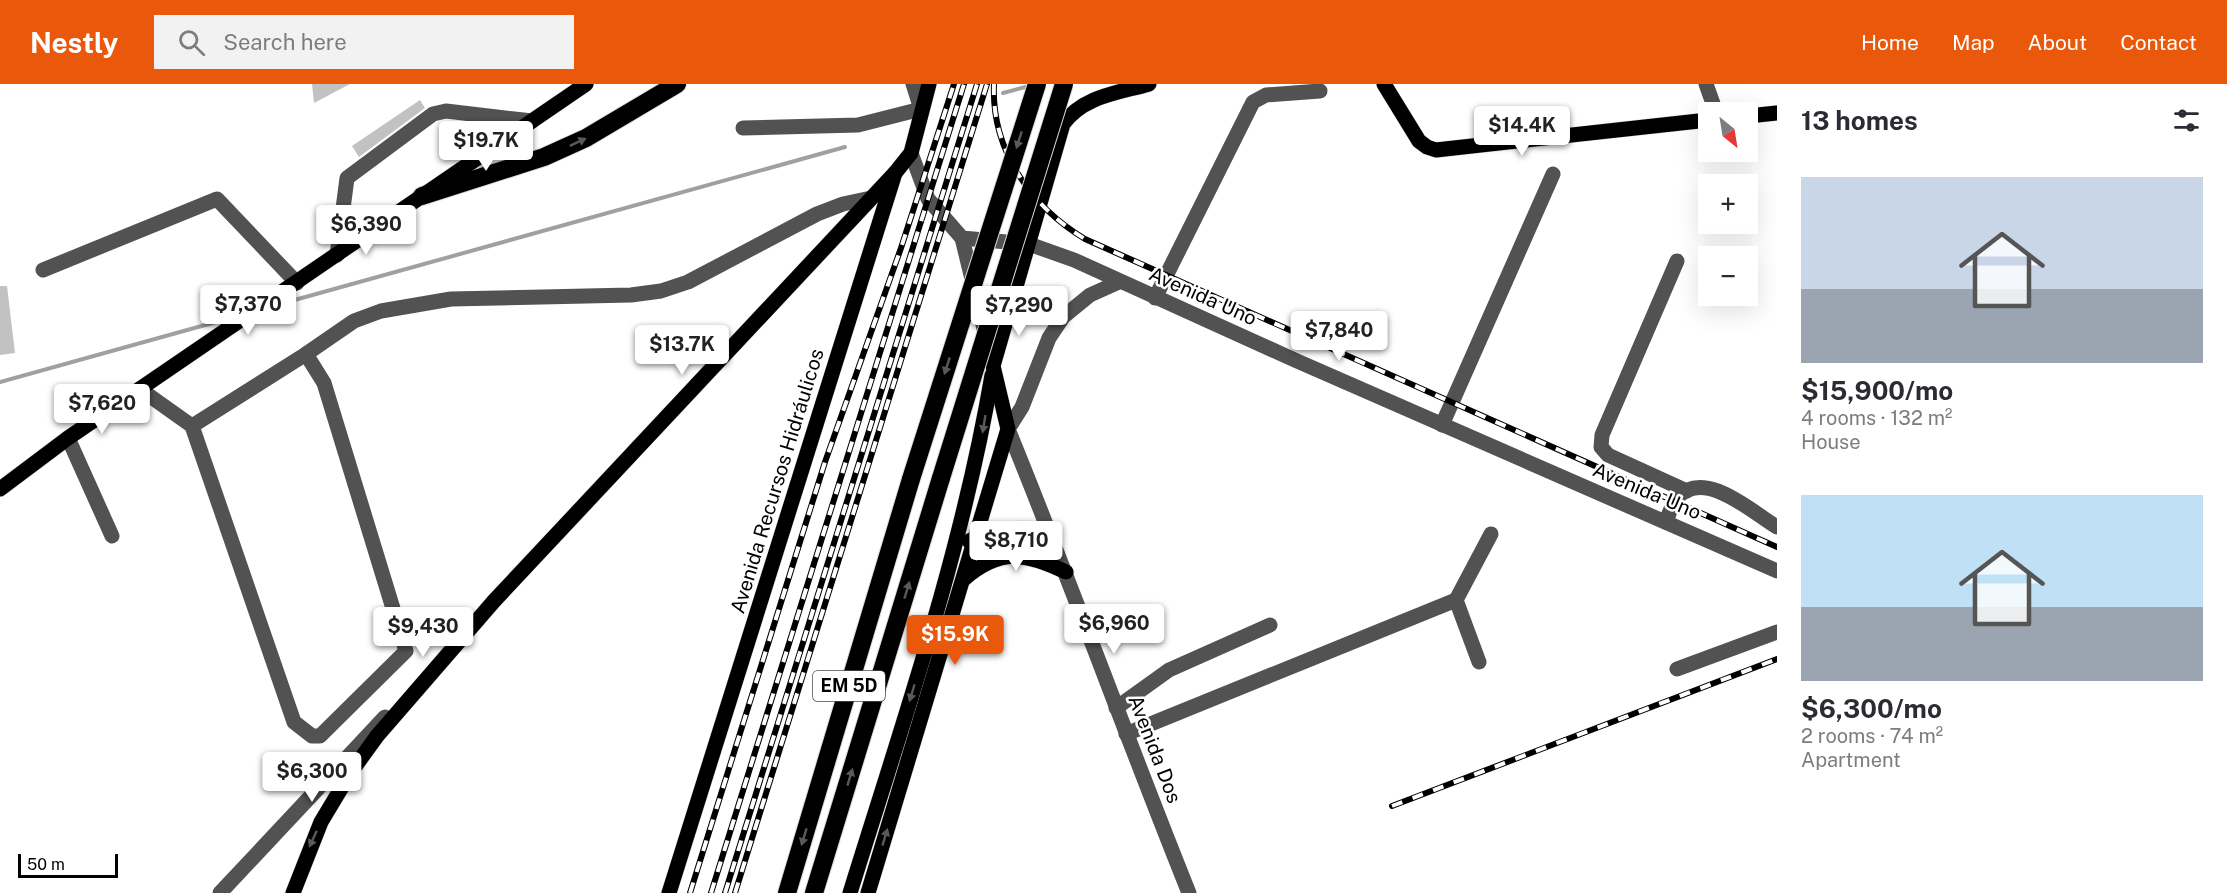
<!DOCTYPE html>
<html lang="en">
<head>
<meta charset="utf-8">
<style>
	body { margin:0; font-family:"Public Sans",sans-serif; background:#f2f2f3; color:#2b2b33; height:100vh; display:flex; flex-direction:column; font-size:22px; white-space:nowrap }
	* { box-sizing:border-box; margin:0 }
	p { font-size:20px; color:#7c7c81 }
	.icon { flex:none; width:33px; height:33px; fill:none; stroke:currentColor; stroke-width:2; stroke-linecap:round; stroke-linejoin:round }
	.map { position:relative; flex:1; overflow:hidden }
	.drawer { display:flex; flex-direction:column; background:#fff; width:450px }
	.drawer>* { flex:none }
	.needle { width:39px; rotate:150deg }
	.tools { position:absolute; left:1698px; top:18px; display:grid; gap:12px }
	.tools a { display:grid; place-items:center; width:60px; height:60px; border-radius:0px; background:#fff; box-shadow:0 6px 24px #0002; font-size:30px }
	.scale { position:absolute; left:18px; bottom:15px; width:100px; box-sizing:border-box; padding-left:6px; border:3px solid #000; border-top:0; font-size:16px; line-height:21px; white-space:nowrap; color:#000; -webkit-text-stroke:4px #fff; paint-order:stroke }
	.price { position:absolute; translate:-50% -51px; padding:0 14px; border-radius:6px; background:#fff; color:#222; font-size:20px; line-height:39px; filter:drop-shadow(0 2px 3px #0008) }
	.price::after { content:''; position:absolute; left:50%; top:36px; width:18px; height:14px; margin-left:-9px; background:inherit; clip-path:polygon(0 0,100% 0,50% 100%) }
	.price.on { background:#ea580c; color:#fff }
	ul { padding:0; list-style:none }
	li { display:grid; align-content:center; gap:12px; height:318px; padding:0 24px }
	li span { display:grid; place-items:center; height:186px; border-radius:0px; color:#555 }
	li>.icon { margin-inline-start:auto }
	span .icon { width:108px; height:108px; fill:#fffc; stroke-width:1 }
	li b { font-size:26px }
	h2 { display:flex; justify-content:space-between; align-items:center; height:72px; padding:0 24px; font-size:26px }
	header { display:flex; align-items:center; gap:36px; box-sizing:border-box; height:84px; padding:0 30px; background:#ea580c; color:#fff }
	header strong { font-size:28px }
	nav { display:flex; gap:33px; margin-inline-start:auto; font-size:21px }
	.search { width:420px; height:54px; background:#f2f2f3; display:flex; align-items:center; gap:15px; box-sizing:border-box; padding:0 21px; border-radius:0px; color:#7c7c81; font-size:22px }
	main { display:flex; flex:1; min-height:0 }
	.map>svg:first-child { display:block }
</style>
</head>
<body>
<header>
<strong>Nestly</strong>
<div class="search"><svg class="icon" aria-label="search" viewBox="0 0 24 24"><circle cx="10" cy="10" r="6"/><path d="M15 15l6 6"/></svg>Search here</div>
<nav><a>Home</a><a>Map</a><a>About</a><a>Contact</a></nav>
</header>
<main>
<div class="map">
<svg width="1777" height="809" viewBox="0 0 1777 809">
	<rect width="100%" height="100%" fill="#fff"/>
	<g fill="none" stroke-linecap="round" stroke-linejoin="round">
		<g stroke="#a0a0a0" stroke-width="4">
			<path d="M1003,9L1029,2"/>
			<path d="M273,222L845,63"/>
			<path d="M0,298L234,233"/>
		</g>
	</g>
	<g fill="#c2c2c2">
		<path d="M312,0H350L314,19Z"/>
		<path d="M420,16L425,24L359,73L352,62Z"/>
		<path d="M0,202H7L15,269L0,271Z"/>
	</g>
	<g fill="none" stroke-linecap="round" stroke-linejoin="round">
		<g stroke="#dbdbdb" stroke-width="16">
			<g id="major">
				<path d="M1384,0L1419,57L1427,63L1436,66L1708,36"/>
				<path d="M1748,32L1777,29"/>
				<path d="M0,405L68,354L586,0"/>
				<path d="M969,457C996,444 1020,443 1050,446"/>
				<path d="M964,495C1000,464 1025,468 1066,488"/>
				<path d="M293,809L321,738L351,688L377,652L494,517L895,89"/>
				<path d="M669,809L895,89L911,69L929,0"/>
				<path d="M850,809C903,638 962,468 992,291"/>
				<path d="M868,809L1008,345L993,282L1063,40C1083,12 1118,9 1149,0"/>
			</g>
		</g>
		<g stroke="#dbdbdb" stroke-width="20">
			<g id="highway">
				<path d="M422,112L544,73L586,54L677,0"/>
				<path d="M787,809L911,395"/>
				<path d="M814,809L941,394"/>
			</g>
		</g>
		<g stroke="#525252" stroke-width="15">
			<path d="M1706,0L1716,28"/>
			<path d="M743,44L858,41L921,25L913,0"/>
			<path d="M911,69L928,115L962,154L1029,160L1074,176L1297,277L1777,487"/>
			<path d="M962,154L986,253"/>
			<path d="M337,171L347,94L433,30L446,27L532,37"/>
			<path d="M1677,177L1602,351L1601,363L1608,371L1687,407"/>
			<path d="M43,186L217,115L297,199"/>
			<path d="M1119,198L1090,211L1063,233L1049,254L1022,323L1008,345C1071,499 1127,655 1189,809"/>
			<path d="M1155,214L1253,18L1266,11L1320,7"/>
			<path d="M306,270L354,237L381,227L451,215L631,211L661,207L688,198L817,130L843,120L871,114"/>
			<path d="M140,305L192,342L306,270L324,299L406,567L320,652H312L294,638L192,342"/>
			<path d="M1442,341L1553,90"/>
			<path d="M68,354L112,452"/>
			<path d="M1666,438C1669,430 1672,419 1678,413C1705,384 1753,429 1777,443"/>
			<path d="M1456,516L1491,450"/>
			<path d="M1677,585L1777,548"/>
			<path d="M1116,624L1169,586L1270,541"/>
			<path d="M1126,650L1456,516L1479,578"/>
			<path d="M220,809L385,633"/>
		</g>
		<use href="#major" stroke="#000" stroke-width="15"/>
		<use href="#highway" stroke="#000" stroke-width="18"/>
		<g stroke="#000" stroke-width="6">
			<g id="rail">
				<path d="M994,0C991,65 1030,122 1085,155L1777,463"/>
				<path d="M1392,722L1777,575"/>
				<path d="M690,809L825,378L901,164L954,0"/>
				<path d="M711,809L964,0"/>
				<path d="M725,809L977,0"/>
				<path d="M735,809L987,0"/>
			</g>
		</g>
		<use href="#rail" stroke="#fff" stroke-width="4" stroke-dasharray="11" stroke-linecap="butt"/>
		<g stroke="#dbdbdb" stroke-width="20" stroke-linecap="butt">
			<g id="highway-bridge">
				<path d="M941,394L1064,0"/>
				<path d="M911,395L1037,0"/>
			</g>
		</g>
		<use href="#highway-bridge" stroke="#000" stroke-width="18"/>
	</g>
	<defs><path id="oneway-solid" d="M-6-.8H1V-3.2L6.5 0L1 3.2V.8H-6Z" transform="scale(1.5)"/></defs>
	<g fill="#595959">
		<use href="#oneway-solid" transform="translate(1019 56) rotate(108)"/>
		<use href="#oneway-solid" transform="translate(578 58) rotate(-25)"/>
		<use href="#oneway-solid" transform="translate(947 282) rotate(108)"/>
		<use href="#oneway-solid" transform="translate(984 340) rotate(99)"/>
		<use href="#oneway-solid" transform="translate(907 506) rotate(-73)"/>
		<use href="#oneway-solid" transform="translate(912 609) rotate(107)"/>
		<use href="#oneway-solid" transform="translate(850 693) rotate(-73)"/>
		<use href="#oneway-solid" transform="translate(804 753) rotate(107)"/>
		<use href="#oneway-solid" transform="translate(885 753) rotate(-73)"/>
		<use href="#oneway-solid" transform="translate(313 755) rotate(115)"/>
	</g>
	<g text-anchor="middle" stroke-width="5" stroke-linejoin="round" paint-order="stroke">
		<rect fill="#fff" stroke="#4c4c4c" stroke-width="1.5" x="813" y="587" width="72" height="30" rx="4.5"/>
		<g font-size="18" font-weight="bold" fill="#000">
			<text x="849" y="608">EM 5D</text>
		</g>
		<g font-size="20" fill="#000" stroke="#fff">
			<text transform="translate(1203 212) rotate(24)" y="7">Avenida Uno</text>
			<text transform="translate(777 397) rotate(-73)" y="7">Avenida Recursos Hidráulicos</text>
			<text transform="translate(1647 407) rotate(23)" y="7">Avenida Uno</text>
			<text transform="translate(1155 665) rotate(69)" y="7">Avenida Dos</text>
		</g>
	</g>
</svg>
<div class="tools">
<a><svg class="needle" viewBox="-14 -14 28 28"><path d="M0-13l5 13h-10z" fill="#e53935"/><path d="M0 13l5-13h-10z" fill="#7c7c81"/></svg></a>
<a>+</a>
<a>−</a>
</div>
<div class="scale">50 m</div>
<b class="price" style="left:1522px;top:73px">$14.4K</b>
<b class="price" style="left:486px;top:88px">$19.7K</b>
<b class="price" style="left:366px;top:172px">$6,390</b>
<b class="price" style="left:248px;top:252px">$7,370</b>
<b class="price" style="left:1019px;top:253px">$7,290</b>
<b class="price" style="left:1339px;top:278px">$7,840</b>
<b class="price" style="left:682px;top:292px">$13.7K</b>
<b class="price" style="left:102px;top:351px">$7,620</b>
<b class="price" style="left:1016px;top:488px">$8,710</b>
<b class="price" style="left:1114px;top:571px">$6,960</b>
<b class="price" style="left:423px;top:574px">$9,430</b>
<b class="price on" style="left:955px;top:582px">$15.9K</b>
<b class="price" style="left:312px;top:719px">$6,300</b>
</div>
<section class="drawer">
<h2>13 homes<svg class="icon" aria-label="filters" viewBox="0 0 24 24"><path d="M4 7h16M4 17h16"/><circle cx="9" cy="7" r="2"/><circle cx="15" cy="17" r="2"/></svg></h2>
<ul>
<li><span style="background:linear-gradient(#c9d6e8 60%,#9aa5b1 0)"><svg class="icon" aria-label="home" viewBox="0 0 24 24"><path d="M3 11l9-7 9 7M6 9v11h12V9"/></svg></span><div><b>$15,900/mo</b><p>4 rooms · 132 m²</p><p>House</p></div></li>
<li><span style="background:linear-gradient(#bfe0f5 60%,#9aa5b1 0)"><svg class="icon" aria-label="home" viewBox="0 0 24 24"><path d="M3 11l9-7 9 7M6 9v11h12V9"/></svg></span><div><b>$6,300/mo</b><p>2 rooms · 74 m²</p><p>Apartment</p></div></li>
</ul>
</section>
</main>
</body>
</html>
